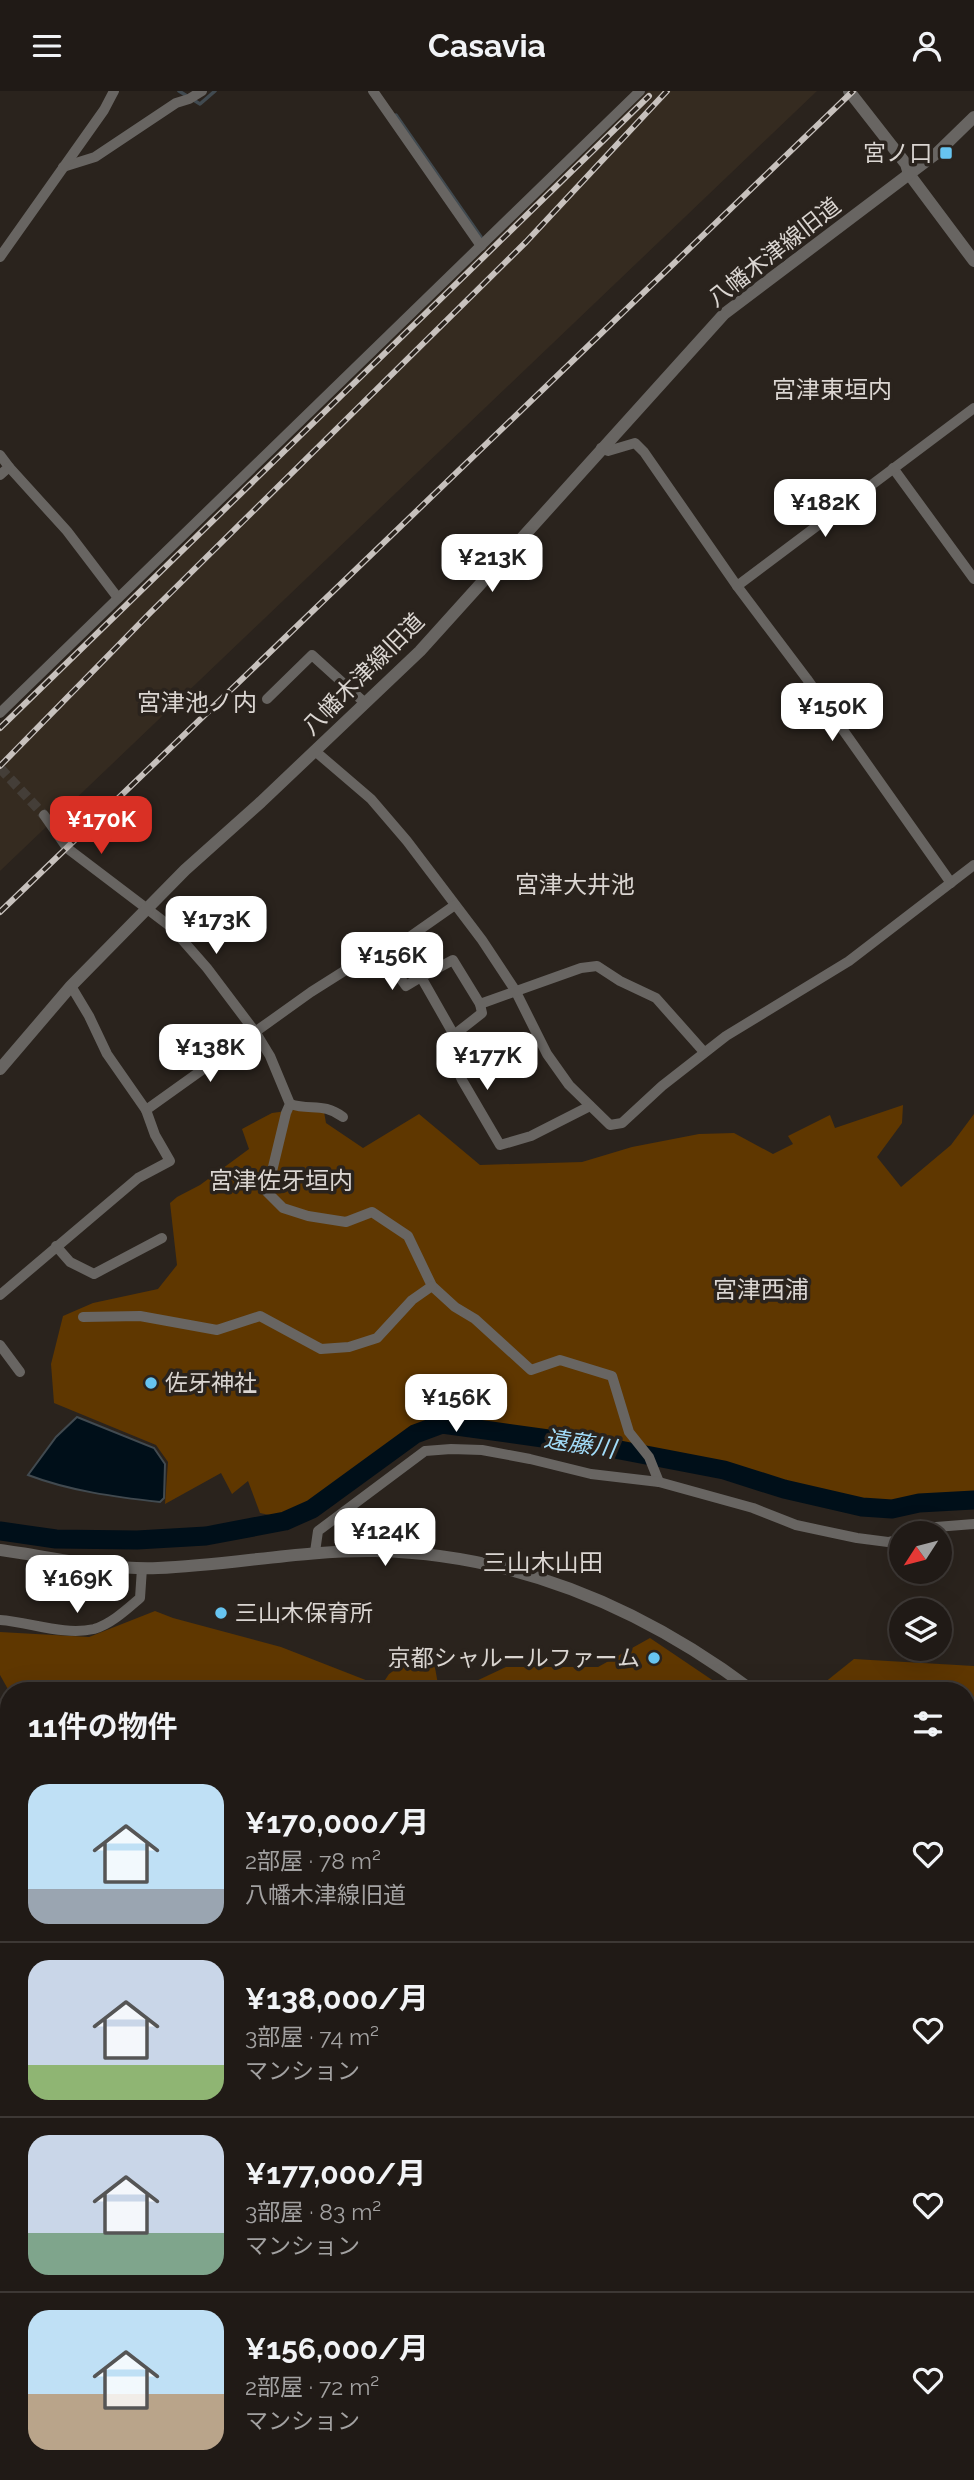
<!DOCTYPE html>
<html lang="ja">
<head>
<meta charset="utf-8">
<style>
	body { margin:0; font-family:Raleway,"Noto Sans JP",sans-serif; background:#28231f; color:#f1f3f6; height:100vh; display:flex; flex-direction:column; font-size:26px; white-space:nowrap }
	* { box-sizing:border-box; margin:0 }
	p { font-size:23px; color:#a2a1a1 }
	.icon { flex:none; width:38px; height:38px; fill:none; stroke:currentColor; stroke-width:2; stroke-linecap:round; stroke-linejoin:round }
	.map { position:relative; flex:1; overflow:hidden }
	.side { position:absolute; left:0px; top:1591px; width:975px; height:800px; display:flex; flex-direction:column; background:#201a16; border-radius:28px 28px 0 0; box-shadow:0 7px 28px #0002,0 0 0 2px #3d3835 }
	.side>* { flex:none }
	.needle { width:46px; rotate:234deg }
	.fabs { position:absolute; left:889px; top:1430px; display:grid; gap:14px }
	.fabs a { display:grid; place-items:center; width:63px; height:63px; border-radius:50%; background:#201a16; box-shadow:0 7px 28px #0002,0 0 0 2px #3d3835; font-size:35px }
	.price { position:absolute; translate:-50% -60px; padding:0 16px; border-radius:14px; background:#fff; color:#222; font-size:23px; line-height:46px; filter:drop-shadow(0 2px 4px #0008) }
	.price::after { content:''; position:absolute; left:50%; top:42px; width:21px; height:16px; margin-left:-10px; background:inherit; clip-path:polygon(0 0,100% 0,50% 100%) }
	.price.active { background:#d93025; color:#fff }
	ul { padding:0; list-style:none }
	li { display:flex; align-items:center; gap:21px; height:175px; padding:0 28px }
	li+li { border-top:2px solid #3d3835 }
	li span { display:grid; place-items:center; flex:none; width:196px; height:140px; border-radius:21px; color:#555 }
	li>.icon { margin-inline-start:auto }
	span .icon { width:84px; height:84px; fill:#fffc; stroke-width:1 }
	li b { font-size:30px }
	h2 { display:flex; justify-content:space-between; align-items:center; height:84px; padding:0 28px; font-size:30px }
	header { display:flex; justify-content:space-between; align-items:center; height:91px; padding:0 28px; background:#201a16; font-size:32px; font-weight:700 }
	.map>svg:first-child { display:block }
</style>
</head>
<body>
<header><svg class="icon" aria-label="menu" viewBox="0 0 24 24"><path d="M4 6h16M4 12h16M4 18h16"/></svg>Casavia<svg class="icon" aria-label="person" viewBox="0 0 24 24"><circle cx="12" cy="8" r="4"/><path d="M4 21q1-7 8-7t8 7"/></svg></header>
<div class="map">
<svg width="974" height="2389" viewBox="0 0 974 2389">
	<rect width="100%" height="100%" fill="#2a231d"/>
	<g fill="#352b20">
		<path d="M648,0H817L0,780V632Z"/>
		<path d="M429,2382H656L648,2389H425Z"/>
	</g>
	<g fill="#5f3700">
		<path d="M903,1014L902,1032L877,1066L901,1096L951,1054L974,1023V1401L893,1413L862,1412L801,1398L707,1370L599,1348L446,1328L409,1342L308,1414L279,1426L260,1422L248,1390L232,1403L221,1382L165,1413L168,1371L156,1354L54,1312L51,1273L63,1225L93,1212L158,1198L177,1174L170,1112L177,1106L200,1094L249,1058L242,1038L272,1022L323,1015L326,1032L363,1057L419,1023L480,1074L582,1071L632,1056L699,1043L734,1042L773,1063L793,1053L788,1045L830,1024L835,1037Z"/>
		<path d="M155,1520L173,1527L281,1556L381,1595L389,1583L431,1554L439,1599L9,1600L0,1584V1541L89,1546Z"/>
		<path d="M650,1547L727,1599H457L506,1576H598Z"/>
		<path d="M854,1568L974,1575V1890L966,1893V1600H814Z"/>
		<path d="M974,1922V2102L966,2083V1925Z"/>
		<path d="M0,2082L9,2083V2213L0,2212Z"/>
	</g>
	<path fill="#000f19" stroke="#414a50" stroke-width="2" d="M77,1326L154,1357L165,1373L164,1407L160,1411C115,1406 70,1400 28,1384L56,1346Z"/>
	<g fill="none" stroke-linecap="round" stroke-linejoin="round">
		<g stroke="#414a50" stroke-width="3.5">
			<path d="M179,0L200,13L215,0"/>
			<path d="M396,24L481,146"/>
			<path d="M0,1810L9,1813"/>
			<path d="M0,1904L9,1927"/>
		</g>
		<path stroke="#000f19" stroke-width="19" d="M0,1440L56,1448L137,1449L206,1445L285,1430L312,1418L415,1343L442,1333L599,1355L724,1379L784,1398L862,1416L892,1418L919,1412L974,1409"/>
		<path stroke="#443e38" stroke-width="10" stroke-dasharray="10 5" stroke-linecap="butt" d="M0,677L44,724"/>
		<g stroke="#686562" stroke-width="10">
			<path d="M373,0L481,155"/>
			<path d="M63,76L95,66L176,12L189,8L202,0"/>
			<path d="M0,166L104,19L114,0"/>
			<path d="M601,357L608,360L635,352L644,361L737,495L807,588L951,792"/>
			<path d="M0,364L9,376L0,384"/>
			<path d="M9,376L67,440L118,507"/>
			<path d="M893,377L974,488"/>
			<path d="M737,495L974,317"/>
			<path d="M267,608L312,564L365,612"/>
			<path d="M0,622L640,0"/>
			<path d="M315,660L371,708L407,750L482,849L515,899L547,963L569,994L610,1034L622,1032L662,995L726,945L849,870L974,774"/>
			<path d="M44,724L67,757L171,836L207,877L256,942L270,965L290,1013L286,1022L267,1101L283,1117L308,1125L346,1131L372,1121L408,1145L432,1195L455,1216L475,1228L531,1279L560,1269L612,1285L629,1341L649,1366L659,1391"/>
			<path d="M379,858L406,895L421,886"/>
			<path d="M454,944L421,886L453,869L480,913"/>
			<path d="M290,1013C311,1020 323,1011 343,1026"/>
			<path d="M590,1015L531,1045L500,1054L462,989L447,956L454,944L482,922L480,913L581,877L597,875L620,890L656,907L704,961"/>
			<path d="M146,1019L311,901L379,858L390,854H398L455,814"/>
			<path d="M56,1155L70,1171L94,1183L162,1147"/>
			<path d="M0,1204L138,1087L170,1070L155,1044L146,1019L107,963L89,925L71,895"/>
			<path d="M83,1226L140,1225L217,1239L260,1225L321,1258L349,1256L377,1247L412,1209L432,1195"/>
			<path d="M0,1254L20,1281"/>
			<path d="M919,1442L936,1436L974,1433"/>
			<path d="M315,1461L318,1440L425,1360L451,1358L482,1359L530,1368L591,1383L659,1391L753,1417L796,1434L857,1447L888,1451L901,1448"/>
			<path d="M0,1529C30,1531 64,1545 94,1538C111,1533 126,1519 140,1507L142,1477"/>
			<path d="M0,1821L9,1824"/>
			<path d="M966,1919L974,1917"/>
			<path d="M0,2001L9,1998"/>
			<path d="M966,2226L974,2220"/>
			<path d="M966,2259L974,2271"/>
			<path d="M0,2349L9,2348"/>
			<path d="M966,2365L974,2377"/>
			<path d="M46,2382L50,2389"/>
			<path d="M168,2382L171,2389"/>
			<path d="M828,2382L833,2389"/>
			<path d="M902,2382L907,2389"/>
			<path d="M220,2389L243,2385L260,2387L280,2382"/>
			<path d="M375,2389L378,2382"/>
			<path d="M786,2389L795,2382"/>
		</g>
		<g stroke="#686562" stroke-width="12">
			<path d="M849,0L906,73L909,83L974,170"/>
			<path d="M0,978L71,895L185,779L261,711L420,560L724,223L937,62L974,26"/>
			<path d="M0,1459C52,1466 106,1479 158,1477C231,1474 302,1459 375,1460C517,1463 641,1516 753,1600"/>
			<path d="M966,1858L974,1869"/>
			<path d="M0,1937L9,1960"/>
			<path d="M0,2020L9,2005"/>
		</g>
		<g stroke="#aca59f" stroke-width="16">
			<path d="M966,2141L974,2134"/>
			<path d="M966,2162L974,2156"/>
			<path d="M673,2389L680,2382"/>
			<path d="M695,2389L704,2382"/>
		</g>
		<g stroke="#c7c1bd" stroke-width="6">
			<g id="rail">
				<path d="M0,637L649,5"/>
				<path d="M0,675L150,522L526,151L667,0"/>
				<path d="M0,821L853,0"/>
			</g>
		</g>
		<use href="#rail" stroke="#2a231d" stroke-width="3.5" stroke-dasharray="10" stroke-linecap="butt"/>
	</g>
	<g fill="#67c4f0" stroke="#2a231d" stroke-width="2.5">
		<rect x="939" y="55" width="14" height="14" rx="3.5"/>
		<circle cx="151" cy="1292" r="7"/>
		<circle cx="221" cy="1522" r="7"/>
		<circle cx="654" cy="1567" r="7"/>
	</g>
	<g text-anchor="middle" stroke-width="7" stroke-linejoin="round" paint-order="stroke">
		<g font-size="23" fill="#dad5d1" stroke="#2a231d" text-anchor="end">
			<text x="932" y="70">宮ノ口</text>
			<text x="165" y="1300" text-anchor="start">佐牙神社</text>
			<text x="235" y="1530" text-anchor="start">三山木保育所</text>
			<text x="640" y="1575">京都シャルールファーム</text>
		</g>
		<g font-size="23" fill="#dad5d1" stroke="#2a231d">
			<text transform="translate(774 161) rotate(-38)" y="8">八幡木津線旧道</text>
			<text transform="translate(363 583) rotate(-45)" y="8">八幡木津線旧道</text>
		</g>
		<g font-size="24" fill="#dad5d1" stroke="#2a231d">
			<text x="832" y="307">宮津東垣内</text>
			<text x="197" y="620">宮津池ノ内</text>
			<text x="575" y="802">宮津大井池</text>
			<text x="281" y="1098">宮津佐牙垣内</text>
			<text x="761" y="1207">宮津西浦</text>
			<text x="543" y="1480">三山木山田</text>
		</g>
		<g font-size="24" font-style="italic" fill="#a2dcf9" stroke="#2a231d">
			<text transform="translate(580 1353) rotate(9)" y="8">遠藤川</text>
		</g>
	</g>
</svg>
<div class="fabs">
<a><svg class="needle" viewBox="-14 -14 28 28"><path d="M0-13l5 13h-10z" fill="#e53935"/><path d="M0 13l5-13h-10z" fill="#a2a1a1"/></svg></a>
<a><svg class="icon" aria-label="layers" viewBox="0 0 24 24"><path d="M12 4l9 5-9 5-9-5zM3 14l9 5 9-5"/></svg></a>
</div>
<b class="price" style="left:825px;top:448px">¥182K</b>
<b class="price" style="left:492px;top:503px">¥213K</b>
<b class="price" style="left:832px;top:652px">¥150K</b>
<b class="price active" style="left:101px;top:765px">¥170K</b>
<b class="price" style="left:216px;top:865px">¥173K</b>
<b class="price" style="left:392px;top:901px">¥156K</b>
<b class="price" style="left:210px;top:993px">¥138K</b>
<b class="price" style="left:487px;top:1001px">¥177K</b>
<b class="price" style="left:456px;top:1343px">¥156K</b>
<b class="price" style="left:385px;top:1477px">¥124K</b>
<b class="price" style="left:77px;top:1524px">¥169K</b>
<section class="side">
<h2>11件の物件<svg class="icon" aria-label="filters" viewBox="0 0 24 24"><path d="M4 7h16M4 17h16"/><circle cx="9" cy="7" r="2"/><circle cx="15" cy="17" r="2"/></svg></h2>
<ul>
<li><span style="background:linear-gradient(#bfe0f5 75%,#9aa5b1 0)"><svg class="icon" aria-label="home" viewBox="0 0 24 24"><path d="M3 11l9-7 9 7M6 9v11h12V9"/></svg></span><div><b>¥170,000/月</b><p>2部屋 · 78 m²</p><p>八幡木津線旧道</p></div><svg class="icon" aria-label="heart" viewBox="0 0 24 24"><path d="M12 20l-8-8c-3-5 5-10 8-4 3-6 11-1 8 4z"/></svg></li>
<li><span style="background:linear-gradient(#c9d6e8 75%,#8fb573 0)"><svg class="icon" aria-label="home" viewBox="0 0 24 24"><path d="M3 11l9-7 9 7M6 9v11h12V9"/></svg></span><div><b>¥138,000/月</b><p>3部屋 · 74 m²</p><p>マンション</p></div><svg class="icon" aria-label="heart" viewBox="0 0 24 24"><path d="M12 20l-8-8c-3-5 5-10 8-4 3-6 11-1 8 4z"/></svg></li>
<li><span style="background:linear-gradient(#c9d6e8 70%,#7fa58c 0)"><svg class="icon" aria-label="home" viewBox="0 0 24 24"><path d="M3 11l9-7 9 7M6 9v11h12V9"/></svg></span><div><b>¥177,000/月</b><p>3部屋 · 83 m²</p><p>マンション</p></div><svg class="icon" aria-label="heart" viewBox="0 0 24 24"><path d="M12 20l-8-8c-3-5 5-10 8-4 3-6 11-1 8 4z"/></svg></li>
<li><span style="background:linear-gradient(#bfe0f5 60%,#b9a48a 0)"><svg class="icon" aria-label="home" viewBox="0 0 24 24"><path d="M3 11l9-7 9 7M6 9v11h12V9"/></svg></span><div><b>¥156,000/月</b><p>2部屋 · 72 m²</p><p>マンション</p></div><svg class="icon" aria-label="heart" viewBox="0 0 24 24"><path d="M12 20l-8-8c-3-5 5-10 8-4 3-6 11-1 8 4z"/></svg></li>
</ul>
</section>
</div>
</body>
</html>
